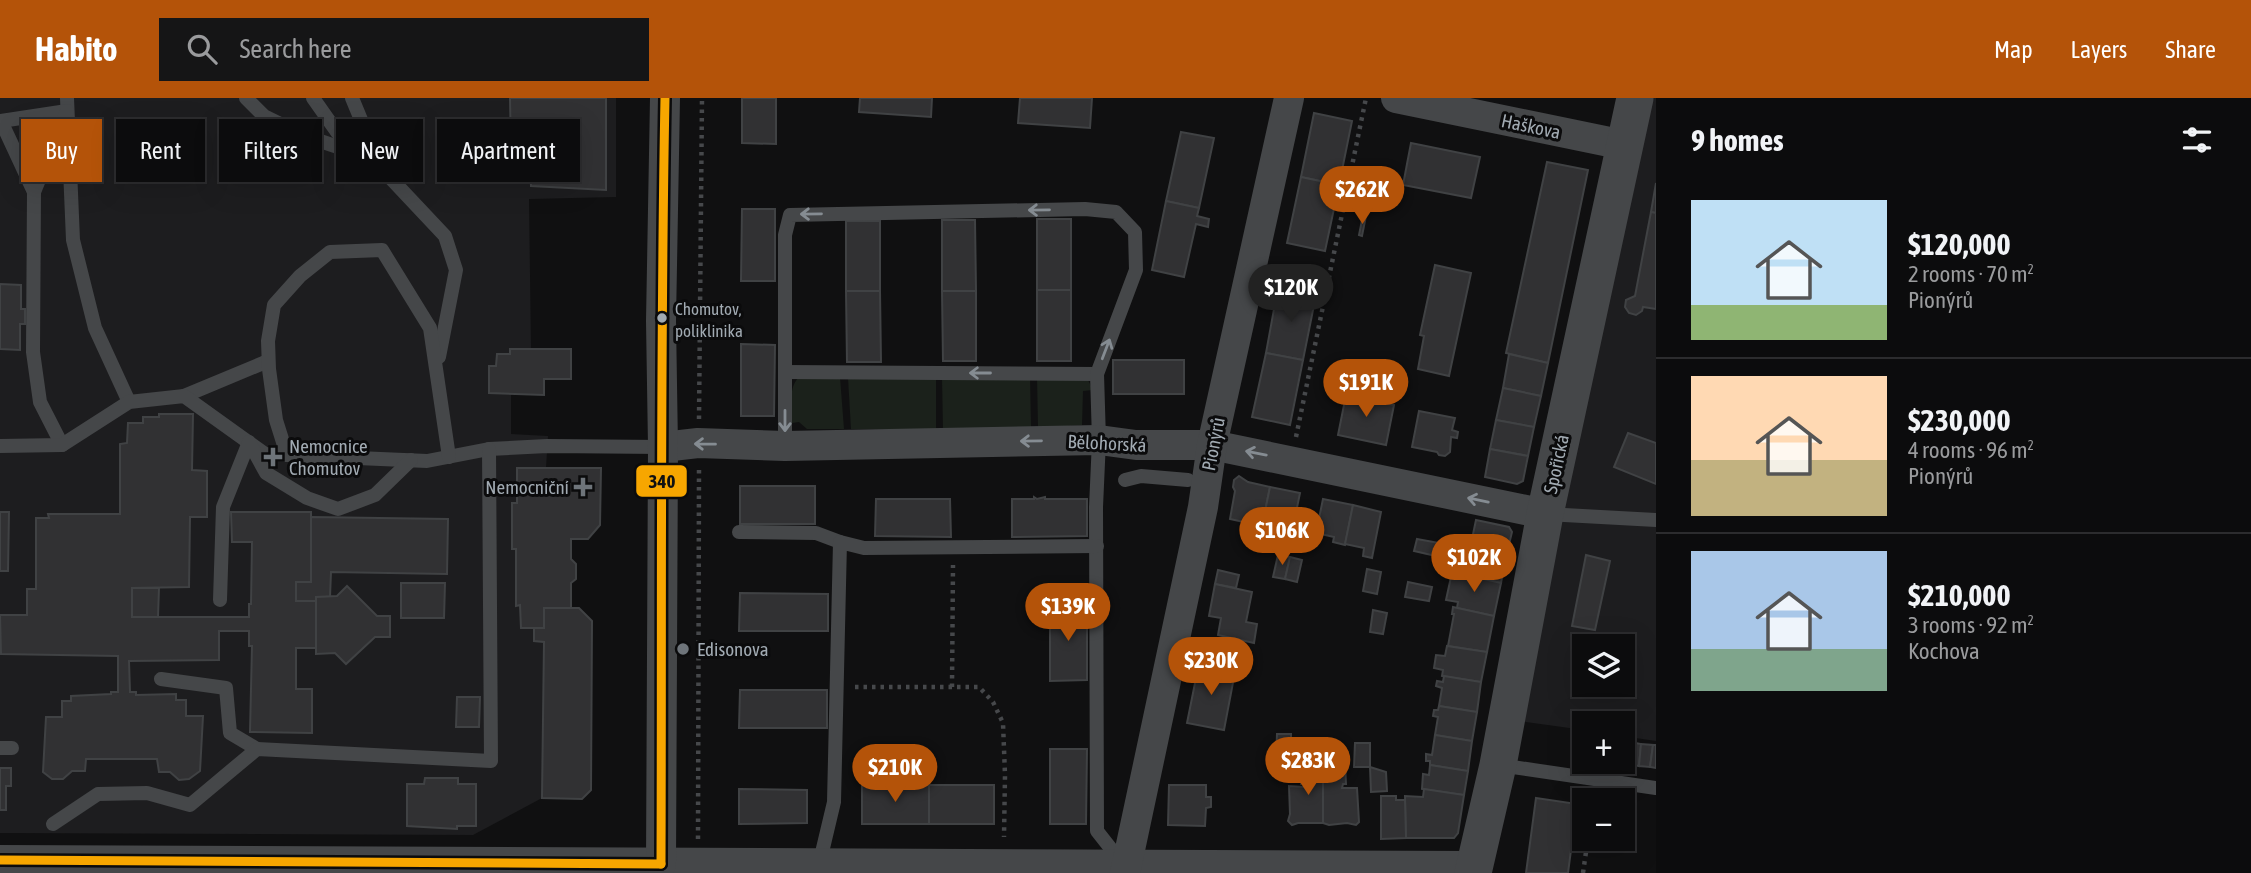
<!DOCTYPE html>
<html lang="en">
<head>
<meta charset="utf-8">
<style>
	body { margin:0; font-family:"Asap Condensed",sans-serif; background:#151516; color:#f1f3f6; height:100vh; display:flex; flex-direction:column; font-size:26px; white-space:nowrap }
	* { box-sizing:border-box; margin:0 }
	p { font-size:23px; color:#9a9b9d }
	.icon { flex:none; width:38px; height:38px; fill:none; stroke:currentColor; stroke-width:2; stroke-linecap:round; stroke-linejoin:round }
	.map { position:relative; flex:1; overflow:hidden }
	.panel { display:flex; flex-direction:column; background:#0c0c0d; width:595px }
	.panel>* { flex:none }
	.hud { position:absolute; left:21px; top:21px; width:665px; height:63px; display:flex; gap:14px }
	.fabs { position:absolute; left:1572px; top:536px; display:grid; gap:14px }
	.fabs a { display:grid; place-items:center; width:63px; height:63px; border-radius:0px; background:#0c0c0d; box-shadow:0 7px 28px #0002,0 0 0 2px #2c2c2e; font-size:35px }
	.price { position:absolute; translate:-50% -60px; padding:0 16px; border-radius:24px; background:#b45309; color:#fff; font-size:23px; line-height:46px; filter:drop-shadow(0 2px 4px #0008) }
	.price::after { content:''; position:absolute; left:50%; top:42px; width:21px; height:16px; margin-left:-10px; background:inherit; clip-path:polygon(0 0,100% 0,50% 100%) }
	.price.selected { background:#222; color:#fff }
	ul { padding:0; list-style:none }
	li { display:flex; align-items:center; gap:21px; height:175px; padding:0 35px }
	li+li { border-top:2px solid #2c2c2e }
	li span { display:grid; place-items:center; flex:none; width:196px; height:140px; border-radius:0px; color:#555 }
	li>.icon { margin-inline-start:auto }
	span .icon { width:84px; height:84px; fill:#fffc; stroke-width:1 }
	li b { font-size:30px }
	h2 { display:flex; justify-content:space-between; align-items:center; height:84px; padding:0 35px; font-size:30px }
	.pill { padding:0 24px; border-radius:0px; background:#0c0c0d; box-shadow:0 7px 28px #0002,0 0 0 2px #2c2c2e; font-size:24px; line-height:63px }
	.pill.selected { background:#b45309; color:#fff }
	header { display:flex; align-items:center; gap:42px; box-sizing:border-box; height:98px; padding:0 35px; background:#b45309; color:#fff }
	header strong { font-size:33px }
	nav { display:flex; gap:38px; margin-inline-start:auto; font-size:24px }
	.search { width:490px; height:63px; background:#151516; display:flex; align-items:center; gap:18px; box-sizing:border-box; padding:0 24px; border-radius:0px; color:#9a9b9d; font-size:26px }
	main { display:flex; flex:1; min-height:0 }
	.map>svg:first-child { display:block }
</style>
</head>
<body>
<header>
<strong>Habito</strong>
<div class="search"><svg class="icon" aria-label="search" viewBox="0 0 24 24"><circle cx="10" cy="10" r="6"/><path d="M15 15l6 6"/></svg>Search here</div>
<nav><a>Map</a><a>Layers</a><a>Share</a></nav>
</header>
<main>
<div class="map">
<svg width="1656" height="775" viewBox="0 0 1656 775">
	<rect width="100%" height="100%" fill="#101011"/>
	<g fill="#1d1d1f" fill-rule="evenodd">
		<path d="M0,0H616V99L529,101L531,252L510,251V256H497L496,268H489V295L511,296V336L548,338L546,370H517V405L512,406V451H516V507H520L521,530H534V543L544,544L542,700L473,737L0,735Z"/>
		<path d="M1618,0H1656V643L1622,638V625H1584V632L1497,620ZM1584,548H1622V586H1584Z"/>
	</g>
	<g fill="#1b211b">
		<path d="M1030,278L1031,330L943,331L942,279Z"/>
		<path d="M1037,278L1088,282L1093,292L1083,293L1082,327L1038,330Z"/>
		<path d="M840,279L844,331H807L799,324L792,325C792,310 788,291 798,280Z"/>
		<path d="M936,279V331H851L848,280Z"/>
	</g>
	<g fill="#313133" stroke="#404244" stroke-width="2">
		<path d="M510,0H606V92L531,88L530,58L511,56Z"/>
		<path d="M742,0H776V46L742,45Z"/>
		<path d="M860,0H932L931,19L859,14Z"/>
		<path d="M1020,0H1092L1090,30L1018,25Z"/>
		<path d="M1314,15L1352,23L1339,87L1301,79Z"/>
		<path d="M1181,34L1214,40L1199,110L1166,103Z"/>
		<path d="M1411,45L1480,59L1471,100L1403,87Z"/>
		<path d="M1547,64L1588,72L1548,265L1506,255Z"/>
		<path d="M1301,79L1339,87L1325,153L1287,145Z"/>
		<path d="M1656,85V115L1651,114Z"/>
		<path d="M1166,103L1199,110L1197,118L1209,121L1208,129L1196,126L1184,179L1152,172Z"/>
		<path d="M742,111H775V183H741Z"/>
		<path d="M1651,114L1656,115V211L1643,209L1642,213L1636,217L1629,215L1625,209L1626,202L1635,198Z"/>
		<path d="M1363,117L1366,118L1362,138L1359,137Z"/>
		<rect x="1037" y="121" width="34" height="71"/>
		<path d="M942,122H975L976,193H942Z"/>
		<rect x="846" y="123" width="34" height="70"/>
		<path d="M1435,167L1471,175L1449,278L1418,271L1424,238L1420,237Z"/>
		<path d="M0,186L21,187V211H25V226H20V252L0,251Z"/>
		<path d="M1278,189L1316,197L1303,262L1266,255Z"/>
		<rect x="1037" y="192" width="34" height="71"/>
		<path d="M846,193H880L881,264H847Z"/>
		<path d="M942,193H976V263H943Z"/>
		<path d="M741,246L775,247L774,318H741Z"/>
		<path d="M510,251H571V281H544V297L489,295V268H496L497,256H510Z"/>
		<path d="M1266,255L1303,262L1290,327L1252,319Z"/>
		<path d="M1509,256L1548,265L1541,298L1503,290Z"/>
		<rect x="1113" y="262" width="71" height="34"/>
		<path d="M1503,290L1541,298L1534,329L1496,322Z"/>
		<path d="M1366,294L1376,297L1375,303L1394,307L1386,347L1338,337L1346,297L1364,301Z"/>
		<path d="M1419,313L1455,320L1452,332L1458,334L1457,340L1451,339L1450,354L1445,358L1439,357L1437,354L1412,349Z"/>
		<path d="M159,316H193L192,372L207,373V419H190L189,489L132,490V519H249V506H251L252,444H232L231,414H311V484H296V503H317L316,550H296V591H312V635L250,634L252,548H249V533H219V562L129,563L130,594H136V597L176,596V602H186V618H203L200,673L189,681L179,682L170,674H159L157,661H86L85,673H72L63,681H52L43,674L46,619H62V603H71V598L111,596V594H118V558L1,556L0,517H27V491H36V420H49L48,416H120V346L127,345L128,325H143V319H159Z"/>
		<path d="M1496,322L1534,329L1528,358L1490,351Z"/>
		<path d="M1628,335L1656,345V386L1614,369Z"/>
		<path d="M1490,351L1528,358L1523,383L1517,386L1485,379Z"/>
		<path d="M517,370H601L600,427L588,441H571V461L576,466V481L571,485V510H544V530H521L520,507L516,508V451H512V405H517Z"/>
		<path d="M1239,378L1248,384L1270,389L1262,428L1230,421L1235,393L1233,389L1234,382Z"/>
		<rect x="740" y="388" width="75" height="38"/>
		<path d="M1270,389L1300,395L1292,434L1262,428Z"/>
		<path d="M1034,399L1037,401L1045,399V401H1087V438L1012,439V401H1034Z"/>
		<path d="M876,401H950L951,439L875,438Z"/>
		<path d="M1323,401L1353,407L1345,447L1333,444L1334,439L1316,435Z"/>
		<path d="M1353,407L1381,414L1372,460L1363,458L1364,450L1345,446Z"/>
		<path d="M0,414H9L8,473H0Z"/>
		<path d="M311,419L448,421L447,476L331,474L330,499H316V503H296V484H311Z"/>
		<path d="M1476,422L1509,429L1512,434L1506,459L1463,450L1465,440L1472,441Z"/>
		<path d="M1417,441L1439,445L1436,458L1414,453Z"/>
		<path d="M1469,451L1506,459L1501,485L1464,477Z"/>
		<path d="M1278,457L1290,459L1285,481L1273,479Z"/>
		<path d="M1586,457L1610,463L1595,532L1572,528Z"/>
		<path d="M1290,459L1302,462L1297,484L1285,481Z"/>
		<path d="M1367,471L1381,474L1377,496L1363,493Z"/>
		<path d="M1218,472L1239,477L1236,490L1215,486Z"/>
		<path d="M1458,475L1501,485L1494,518L1457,510L1458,504L1446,502L1451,479Z"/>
		<path d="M1408,484L1432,489L1429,503L1405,499Z"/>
		<path d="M401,485H445L444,520H401Z"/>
		<path d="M1215,486L1252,494L1246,524L1257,526L1254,545L1218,537L1221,520L1209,518Z"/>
		<path d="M347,488L377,518H390V539H375L346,566L335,555L316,556V499L337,498Z"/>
		<path d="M132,490H159L158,519H132Z"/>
		<path d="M740,495L828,496V533H739Z"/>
		<path d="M1050,507H1087V582L1050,583Z"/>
		<path d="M1453,509L1494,518L1487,554L1448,548L1454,516H1452Z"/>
		<path d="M544,510H579L592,523L591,692L582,701L542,700L544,544L534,543V530H544Z"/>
		<path d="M1373,512L1387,515L1383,536L1370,534Z"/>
		<path d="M1447,548L1487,554L1481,584L1442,578L1443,572L1434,570L1436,557L1445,558Z"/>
		<path d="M1199,565L1235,574L1224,632L1187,625Z"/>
		<path d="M1444,578L1481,584L1477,614L1439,608L1442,590L1436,588L1437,583L1443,584Z"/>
		<path d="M740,592H827V630H739Z"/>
		<path d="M457,599H480L479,629H456Z"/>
		<path d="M1439,608L1477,614L1472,643L1435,637L1438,619L1433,618L1434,612H1438Z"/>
		<path d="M1277,636H1291V661H1276Z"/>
		<path d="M1435,637L1472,643L1468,673L1430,667V663H1426V656L1432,657Z"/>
		<path d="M1622,643L1630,644L1627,666L1617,665V663H1622Z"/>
		<path d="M1630,644L1641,646L1639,668L1627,666Z"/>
		<path d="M1355,645H1370V669H1354Z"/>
		<path d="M1641,646L1653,647L1650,669L1639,668Z"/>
		<path d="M1653,647H1656V670L1650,669Z"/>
		<path d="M1050,651H1087L1086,726H1050Z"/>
		<path d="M1323,664L1345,665L1346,686H1343L1342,690H1357L1359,724L1356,727L1347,725L1329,727L1323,725Z"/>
		<path d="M1302,667H1323V725H1298L1292,727L1288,723L1290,716L1289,688L1305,689V686H1301Z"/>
		<path d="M1430,667L1468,673L1464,697L1422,691L1423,676L1429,677Z"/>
		<path d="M1370,669L1386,674L1387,693L1371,694Z"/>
		<path d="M0,670H11V688H6V712H0Z"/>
		<path d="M425,680H458V686H476V728H457V731L407,728V686H424Z"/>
		<rect x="862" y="687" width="67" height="39"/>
		<rect x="929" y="687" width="65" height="39"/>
		<path d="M1169,687H1206V699H1211V709L1206,710L1205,728L1168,727Z"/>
		<path d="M739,691L807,692V725L739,726Z"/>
		<path d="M1424,691L1464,697L1458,735L1454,740H1406L1405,698L1423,699Z"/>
		<path d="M1381,698H1396V702H1405L1406,740L1381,741Z"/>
		<path d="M1536,700L1577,706L1568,775H1526Z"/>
	</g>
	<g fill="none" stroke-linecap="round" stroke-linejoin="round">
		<g stroke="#46484b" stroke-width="4.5" stroke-dasharray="3.5 5" stroke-linecap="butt">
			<path d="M699,321L702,0"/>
			<path d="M1296,339L1366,0"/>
			<path d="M855,589H979L993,604L1003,625L1005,677L1004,739"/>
			<path d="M952,589L953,467"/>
			<path d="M698,741L699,371"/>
			<path d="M1583,775L1588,740"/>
		</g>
		<g stroke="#454749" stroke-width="14">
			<path d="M67,0L73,142L95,230L129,304"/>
			<path d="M246,0L264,18L305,38L338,49L381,70"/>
			<path d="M313,0L337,34L361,54"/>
			<path d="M352,0L381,70L445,138L456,172L439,259"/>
			<path d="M34,94L1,23L67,13"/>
			<path d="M785,274L1097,276"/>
			<path d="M184,298L268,263"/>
			<path d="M62,347L40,304L33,254L34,94L67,13"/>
			<path d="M0,348L62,347L129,304L184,298L265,356L427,363L489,351L547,348L663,349"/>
			<path d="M785,348V137L790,117L1085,111L1116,114L1135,134L1136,172L1097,276L1099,342L1096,409L1097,733L1123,766"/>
			<path d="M287,357L276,322L269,271L268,243L274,207L300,178L330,154L382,152L430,230L449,359"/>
			<path d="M1125,382L1141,378L1188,382"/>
			<path d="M1546,416L1656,422"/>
			<path d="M739,434L816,435L840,444"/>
			<path d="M220,502L223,409L249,344L266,375L307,400L338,411L375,397L411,362"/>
			<path d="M161,581L226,590L230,635L257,651"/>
			<path d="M0,650H12"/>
			<path d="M1499,667L1656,690"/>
			<path d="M53,726L98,696L147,695L190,707L257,651L491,663L489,351"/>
			<path d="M819,767L834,704L840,444L864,450L1097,448"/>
		</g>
		<g stroke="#454749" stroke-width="30">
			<path d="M1396,0L1624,47"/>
			<path d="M663,349L698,345L785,348L1099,342L1136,347H1212L1545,416"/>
			<path d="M0,762L1474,768"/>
			<path d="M661,766L663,349L661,223L665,0"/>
			<path d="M1125,775L1203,409L1212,347L1289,0"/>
		</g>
		<path stroke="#454749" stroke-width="37" d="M1473,775L1498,667L1545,416L1635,0"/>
		<g stroke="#0b0b0c" stroke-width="14">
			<g id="bus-1">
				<path d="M0,762L661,766"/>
				<path d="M661,766C662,511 660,255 665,0"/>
			</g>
		</g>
		<use href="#bus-1" stroke="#f7a600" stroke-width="9"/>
	</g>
	<defs><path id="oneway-shaft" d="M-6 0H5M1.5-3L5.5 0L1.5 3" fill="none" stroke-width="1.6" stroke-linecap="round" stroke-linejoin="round" transform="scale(1.75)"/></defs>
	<g stroke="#858c92">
		<use href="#oneway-shaft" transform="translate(1039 112) rotate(179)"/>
		<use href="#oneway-shaft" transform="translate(811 116) rotate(179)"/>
		<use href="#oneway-shaft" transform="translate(1106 251) rotate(-69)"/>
		<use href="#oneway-shaft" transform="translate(980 275) rotate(-180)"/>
		<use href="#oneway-shaft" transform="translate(785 323) rotate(90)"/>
		<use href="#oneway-shaft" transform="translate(1031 343) rotate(179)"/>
		<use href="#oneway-shaft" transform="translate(705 346) rotate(-179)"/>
		<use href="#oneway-shaft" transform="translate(1256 355) rotate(-169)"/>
		<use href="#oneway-shaft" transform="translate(1478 402) rotate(-168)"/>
	</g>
	<circle fill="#a1aab2" stroke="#0b0b0c" stroke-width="2.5" cx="662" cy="220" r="6"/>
	<g fill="#6e747a" stroke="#0b0b0c" stroke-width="2.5">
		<path d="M269.5 348.5h7v7h7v7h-7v7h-7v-7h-7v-7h7z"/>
		<path d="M579.5 378.5h7v7h7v7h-7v7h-7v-7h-7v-7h7z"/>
		<circle cx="683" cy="551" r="7"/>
	</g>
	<g text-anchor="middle" stroke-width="6" stroke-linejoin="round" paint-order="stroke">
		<g font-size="17" fill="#a1aab2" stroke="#0b0b0c" text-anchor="start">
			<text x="675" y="217">Chomutov,<tspan x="675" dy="22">poliklinika</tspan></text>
		</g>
		<g font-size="19" fill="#a1aab2" stroke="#0b0b0c">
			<text transform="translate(1531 28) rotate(12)" y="7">Haškova</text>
			<text transform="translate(1107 345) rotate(3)" y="7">Bělohorská</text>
			<text transform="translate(1213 346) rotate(-79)" y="7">Pionýrů</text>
			<text transform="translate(1556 366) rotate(-78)" y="7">Spořická</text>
		</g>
		<g font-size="19" fill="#a1aab2" stroke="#0b0b0c" text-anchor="start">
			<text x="289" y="355">Nemocnice<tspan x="289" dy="22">Chomutov</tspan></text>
			<text x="569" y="396" text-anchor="end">Nemocniční</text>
			<text x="697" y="558">Edisonova</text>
		</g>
	</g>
	<rect stroke="#0b0b0c" stroke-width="2.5" x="635" y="366" width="53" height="34" rx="7" fill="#f7a600"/>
	<g font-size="19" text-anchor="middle" font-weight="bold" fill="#111">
		<text x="662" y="390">340</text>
	</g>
</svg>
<div class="fabs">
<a><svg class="icon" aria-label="layers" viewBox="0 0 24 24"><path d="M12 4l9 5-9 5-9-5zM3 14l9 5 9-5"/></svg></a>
<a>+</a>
<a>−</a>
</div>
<b class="price" style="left:1362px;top:128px">$262K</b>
<b class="price selected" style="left:1291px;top:226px">$120K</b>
<b class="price" style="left:1366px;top:321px">$191K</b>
<b class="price" style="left:1282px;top:469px">$106K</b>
<b class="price" style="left:1474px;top:496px">$102K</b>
<b class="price" style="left:1068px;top:545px">$139K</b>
<b class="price" style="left:1211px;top:599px">$230K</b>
<b class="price" style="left:1308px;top:699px">$283K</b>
<b class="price" style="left:895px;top:706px">$210K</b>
<div class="hud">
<a class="pill selected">Buy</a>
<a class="pill">Rent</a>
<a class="pill">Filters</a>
<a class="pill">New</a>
<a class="pill">Apartment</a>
</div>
</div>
<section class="panel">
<h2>9 homes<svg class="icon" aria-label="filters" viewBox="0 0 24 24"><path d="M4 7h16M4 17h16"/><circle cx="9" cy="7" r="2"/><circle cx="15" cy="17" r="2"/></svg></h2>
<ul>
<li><span style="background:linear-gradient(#bfe0f5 75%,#8fb573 0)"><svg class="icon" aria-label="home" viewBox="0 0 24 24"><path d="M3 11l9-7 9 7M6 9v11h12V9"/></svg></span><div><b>$120,000</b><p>2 rooms · 70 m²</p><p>Pionýrů</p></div></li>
<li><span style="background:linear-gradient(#ffd9b3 60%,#c2b280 0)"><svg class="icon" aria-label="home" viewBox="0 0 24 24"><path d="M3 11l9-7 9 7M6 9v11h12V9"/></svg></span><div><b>$230,000</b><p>4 rooms · 96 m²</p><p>Pionýrů</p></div></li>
<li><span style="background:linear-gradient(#a9c7e8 70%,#7fa58c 0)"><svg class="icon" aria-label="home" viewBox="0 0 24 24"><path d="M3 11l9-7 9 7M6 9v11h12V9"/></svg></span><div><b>$210,000</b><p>3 rooms · 92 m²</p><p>Kochova</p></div></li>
</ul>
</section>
</main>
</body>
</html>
